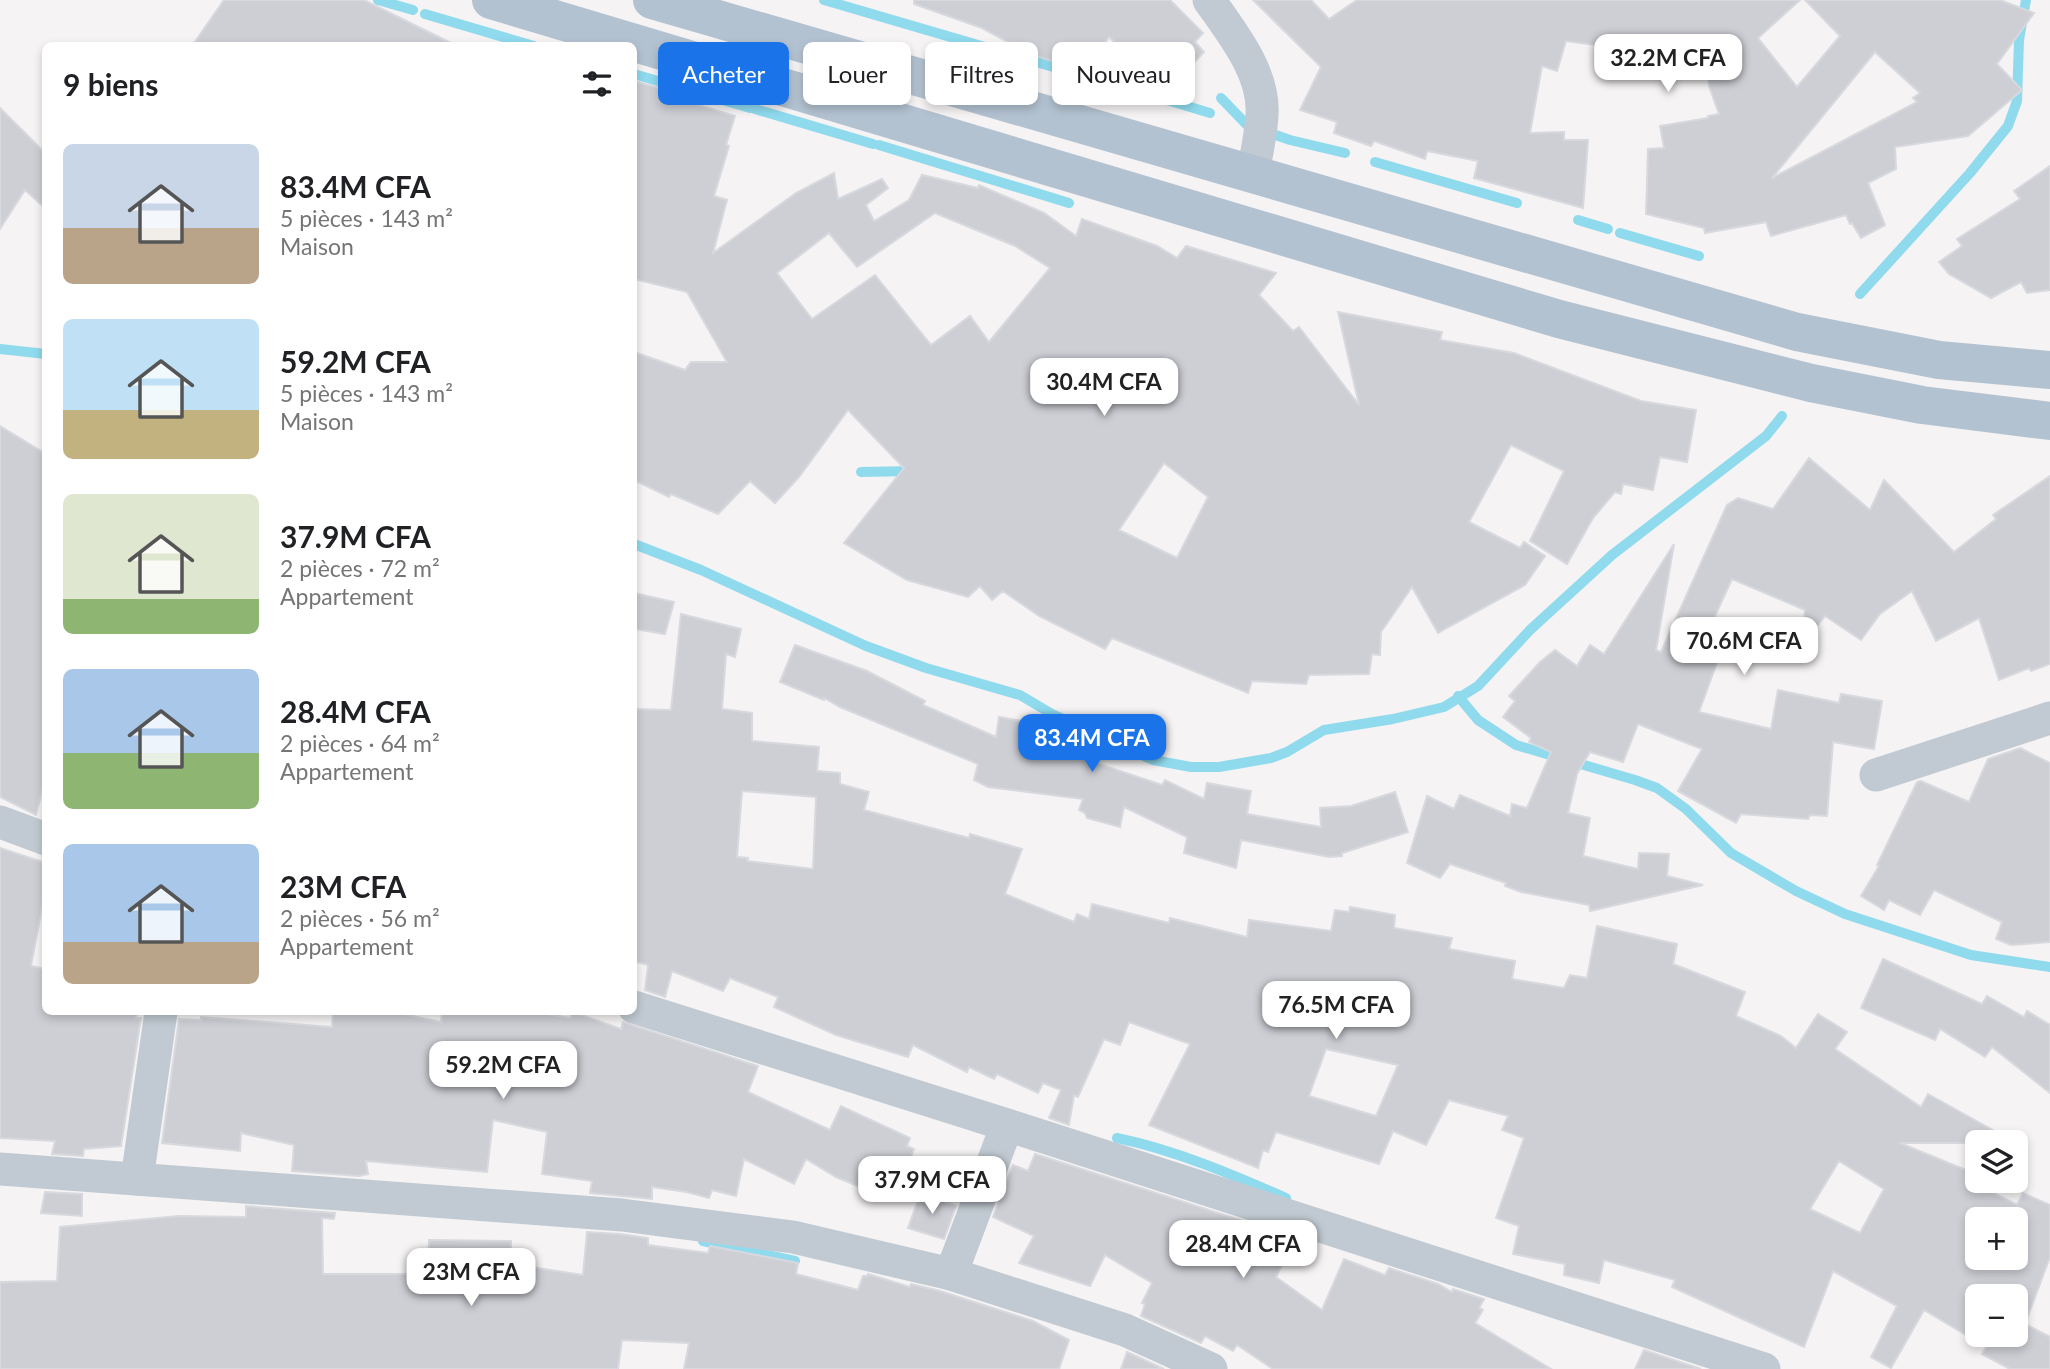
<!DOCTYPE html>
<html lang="fr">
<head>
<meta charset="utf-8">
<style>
	body { margin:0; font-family:Lato,sans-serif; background:#f6f6f6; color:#202124; height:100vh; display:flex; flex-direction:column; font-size:26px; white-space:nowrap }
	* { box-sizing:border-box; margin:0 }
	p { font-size:23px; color:#757577 }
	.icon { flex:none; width:38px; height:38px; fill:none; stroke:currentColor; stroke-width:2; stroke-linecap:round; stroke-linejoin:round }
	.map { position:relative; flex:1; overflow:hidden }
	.panel { position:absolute; left:42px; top:42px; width:595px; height:973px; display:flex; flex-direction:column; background:#fff; border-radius:10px; box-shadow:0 4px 10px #0003 }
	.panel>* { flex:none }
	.hud { position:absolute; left:658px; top:42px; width:665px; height:63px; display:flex; gap:14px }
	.buttons { position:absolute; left:1965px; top:1130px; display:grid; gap:14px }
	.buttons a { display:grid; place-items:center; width:63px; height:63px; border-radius:10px; background:#fff; box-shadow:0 4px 10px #0003; font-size:35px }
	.price { position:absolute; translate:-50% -60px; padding:0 16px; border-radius:14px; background:#fff; color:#222; font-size:23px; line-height:46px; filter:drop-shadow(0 2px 4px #0008) }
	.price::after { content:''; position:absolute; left:50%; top:42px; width:21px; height:16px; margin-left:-10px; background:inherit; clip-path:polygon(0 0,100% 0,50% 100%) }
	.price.active { background:#1a73e8; color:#fff }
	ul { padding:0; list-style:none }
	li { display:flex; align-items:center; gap:21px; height:175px; padding:0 21px }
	li span { display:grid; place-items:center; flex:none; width:196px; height:140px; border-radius:10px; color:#555 }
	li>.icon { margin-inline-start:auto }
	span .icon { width:84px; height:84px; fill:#fffc; stroke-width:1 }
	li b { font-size:30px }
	h2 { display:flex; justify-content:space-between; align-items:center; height:84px; padding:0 21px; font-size:30px }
	.chip { padding:0 24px; border-radius:10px; background:#fff; box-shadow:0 4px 10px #0003; font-size:24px; line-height:63px }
	.chip.active { background:#1a73e8; color:#fff }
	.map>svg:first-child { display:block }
</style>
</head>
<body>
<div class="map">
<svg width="2050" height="1369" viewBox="0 0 2050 1369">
	<rect width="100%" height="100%" fill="#f5f3f3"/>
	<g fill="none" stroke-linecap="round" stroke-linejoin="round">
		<g stroke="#90daee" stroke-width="10">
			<path d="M378,0L413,10"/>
			<path d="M824,0L1149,95"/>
			<path d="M425,14L534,46"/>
			<path d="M634,74L750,108"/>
			<path d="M1157,97L1210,113"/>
			<path d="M1221,98L1247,125L1290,140L1345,153"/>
			<path d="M755,109L873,144"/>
			<path d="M879,145L1069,203"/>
			<path d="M1375,162L1517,203"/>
			<path d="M1578,220L1608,229"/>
			<path d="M1620,233L1699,256"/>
			<path d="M1860,294L1970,173L2008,126L2017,101L2019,40L2026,0"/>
			<path d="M0,349L46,354"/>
			<path d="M861,472L914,471"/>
			<path d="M634,544L701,570L866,646L926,668L1020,695L1052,714L1153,760L1191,767H1219L1271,758L1287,752L1324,730L1393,719L1444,707L1478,686L1530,630L1612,555L1766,436L1782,416"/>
			<path d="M1458,696L1478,720L1516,745L1635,780L1657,788L1686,809L1731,853L1796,891L1845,914L1971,955L2050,967"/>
			<path d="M1117,1138C1175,1150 1231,1174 1286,1198"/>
			<path d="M703,1241L795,1261"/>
		</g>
	</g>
	<g fill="#cdcfd5" stroke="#d7d9de" stroke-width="2" fill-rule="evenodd">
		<path d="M224,0H364L457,46H192Z"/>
		<path d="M914,0H1170L1203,33L1195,42L1204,52L1176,82L1156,79L1109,37L1100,50H1081L1071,67L1028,53L982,28L914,4Z"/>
		<path d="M1253,0H1311L1329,19L1357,0H1800L1758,38L1797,87L1840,36L1805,0H2000L2034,13L1997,64L2022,90L1968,136L1895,147L1896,169L1868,183L1885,225L1861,238L1852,223L1850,224L1846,215L1771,236L1766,222L1705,233L1704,228L1646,214L1648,149L1664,148L1660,126L1708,118V116L1719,114L1709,86L1707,64L1647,62V52L1566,41L1557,71L1542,66L1530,133L1564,132V140H1588L1583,208L1474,178L1478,161L1427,151L1425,159L1374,141L1371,146L1334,133L1337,122L1300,110L1321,67ZM1875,52L1920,93L1913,98L1917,102L1772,178Z"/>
		<path d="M634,81L666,90L665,95L735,116L726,145L729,146L714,196L727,200L713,253L796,193L834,173L838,199L882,179L888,188L866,205L874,221L909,200L922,175L978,188L979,185L1044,213L1076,236L1082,219L1157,246L1177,258L1186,246L1276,273L1259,295L1293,331L1299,327L1359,405L1338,312L1442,332L1440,340L1514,353L1641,401L1696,410L1687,462L1660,457L1653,490L1623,484L1621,494L1615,492L1593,518L1567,564L1530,541L1564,471L1511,445L1469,522L1520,548L1524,542L1545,556L1525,585L1438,633L1412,587L1381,632L1380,655L1372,654L1369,674L1309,675L1306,684L1252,681L1248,693L1112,638L1105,649L1039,616L1003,591L992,600L980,586L968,597L907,580L844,543L904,468L848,410L799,477L775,503L750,481L718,514L671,494L669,497L634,480V352L685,370L691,362H727L687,292L634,279ZM935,213L1015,246L1050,268L989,342L970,316L931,345L875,275L812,319L777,273L829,233L857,267ZM1164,463L1208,497L1177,558L1119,530Z"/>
		<path d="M0,108L46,154V209L25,190L0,229Z"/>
		<path d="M2050,166V290L2027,293L2021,282L1991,298L1949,274L1939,262L1962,246L1957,239L2020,199L2014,191Z"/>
		<path d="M0,426L46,454V776L36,815L0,797Z"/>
		<path d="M1809,458L1870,510L1884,480L1954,552L1996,519L1993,515L2050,476V664L2031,671L2029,668L1999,680L1979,618L1936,641L1912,591L1880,614L1861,640L1825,616L1801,647L1805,610L1732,579L1709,629L1727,635L1699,712L1771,729L1778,690L1839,703L1841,694L1882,701L1874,749L1833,742L1827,816L1810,815L1808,819L1741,814L1736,823L1678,791L1702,749L1638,724L1623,762L1590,752L1577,774L1568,813L1590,818L1583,856L1638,869L1639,853L1669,854L1667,876L1703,885L1590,911L1589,905L1521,892L1505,886L1506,883L1450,864L1440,878L1407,863L1427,796L1454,809L1460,795L1510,816L1512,804L1527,808L1551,752L1529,742L1531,738L1503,717L1515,701L1509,696L1540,662L1555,650L1577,666L1590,645L1604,654L1674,544L1656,650L1661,652L1727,505L1738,498L1773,509Z"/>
		<path d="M634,593L674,602L665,634L634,629Z"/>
		<path d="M681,614L741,629L735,657L726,654L722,709L752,713V741L819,747L817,771L840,773V784L869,792L864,810L969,838L970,834L1022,849L1005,894L1074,922L1077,914L1089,919L1092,904L1169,923L1170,918L1247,937L1249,920L1331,931L1335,910L1349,912L1350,907L1395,915L1394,928L1452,938L1449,949L1515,961L1512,979L1564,988L1570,975L1587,978L1597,926L1677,944L1673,964L1745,992L1736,1016L1781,1036L1796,1048L1818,1014L1847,1032L1835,1049L1921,1107L1928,1094L2016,1143H1900L1978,1175V1185L2017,1205L2023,1193L2050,1205V1257L2025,1324L2050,1337V1369H2010L1982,1354L1986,1347L1924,1310L1891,1368L1871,1357L1897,1306L1833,1271L1804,1347L1672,1287L1675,1280L1604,1260L1599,1283L1564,1275L1565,1264L1513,1254L1519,1226L1496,1218L1524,1138L1502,1130L1508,1116L1449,1100L1426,1145L1393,1131L1379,1164L1276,1132L1268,1152L1263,1150L1258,1168L1149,1125L1190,1044L1129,1022L1120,1045L1104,1039L1078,1097L1074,1095L1069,1125L1049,1118L1061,1090L1043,1083L1038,1093L997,1074L994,1079L969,1067L967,1072L913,1045L908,1057L836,1035L774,1007L778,997L730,978L723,991L672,971L665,997L645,990L648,965L634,961V709L671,710ZM742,791L816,797L813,869L747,861L748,858L737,857ZM1326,1049L1398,1065L1376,1116L1309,1096ZM1839,1161L1884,1189L1860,1233L1810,1209ZM1978,1220H2016V1258H1978ZM1978,1297H2016V1335H1978Z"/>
		<path d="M795,645L867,671L925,701L923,705L996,737L999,717L1040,724L1038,748L1084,759L1162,785L1165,780L1204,799L1207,783L1251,791L1247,814L1321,827L1320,808L1351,806L1395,792L1408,832L1342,853V856L1329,857L1241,840L1236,868L1184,853L1187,837L1124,807L1120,827L1087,818L1085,813L1079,810L1083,799L988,787L974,780L978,764L840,707L824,698V700L780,682Z"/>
		<path d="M2020,748L2050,763V942L2011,945L1996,939L2002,922L1934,890L1920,915L1889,900L1884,910L1861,896L1879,866L1877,865L1917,782L1921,781L1969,802L1988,759Z"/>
		<path d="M0,848L46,863V887L31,966L46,969V1012H137L136,1018H141L121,1146L84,1149L83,1156L52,1154L55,1141L0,1138Z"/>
		<path d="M1883,959L1982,1004L1987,996L2024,1017L2027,1011L2050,1025V1093L1992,1047L1985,1057L1940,1029L1935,1040L1861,1008Z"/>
		<path d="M333,1012H394L441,1022L442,1012H535L570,1018L573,1012L621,1029L623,1022L758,1066L748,1092L830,1130L841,1106L910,1138L907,1146L914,1149L903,1179L870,1164L860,1187L836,1177L806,1159L794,1184L744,1159L736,1196L712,1190L709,1198L687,1192L652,1187V1199L590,1193L592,1181L542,1174L547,1132L493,1120L487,1172L366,1161L368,1174L359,1176L292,1171L294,1145L241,1133L240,1151L162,1143L179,1019L201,1020V1017L332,1027Z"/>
		<path d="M1035,1154L1296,1238L1276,1277L1322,1310L1344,1259L1385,1275L1389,1268L1438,1284L1452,1292L1453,1289L1484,1299L1479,1308L1483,1310L1475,1323L1551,1369H1273L1237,1345L1233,1351L1205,1336L1201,1343L1141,1316L1145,1304L1142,1303L1152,1283L1105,1255L1090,1286L1019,1263L1034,1236L993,1217L1013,1165L1028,1171Z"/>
		<path d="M45,1192L82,1194V1216L41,1213Z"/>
		<path d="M921,1192L956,1206L944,1239L908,1228Z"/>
		<path d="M246,1206L335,1213L334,1219L322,1218L323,1274H428L429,1240L511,1241V1264L583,1275L587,1232L620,1234L648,1238V1245L708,1253L710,1246L798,1263L796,1274L858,1290L863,1276H867L868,1274L910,1287L911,1284L940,1291L1033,1321L1069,1340L1059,1369H684L689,1343L622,1340L618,1369H0V1282L57,1281L60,1227L179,1216L246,1217Z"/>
		<path d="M1644,1350L1701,1369H1635Z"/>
		<path d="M1127,1352L1164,1369H1121Z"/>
	</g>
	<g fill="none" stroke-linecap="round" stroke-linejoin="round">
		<g stroke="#c1cad2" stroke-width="33">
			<path d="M1209,0C1232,33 1265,73 1262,115C1261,135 1256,155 1253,174"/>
			<path d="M1876,775L2050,718"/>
			<path d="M0,822L46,839"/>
			<path d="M634,1007L1007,1125L1764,1369"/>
			<path d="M0,1169L622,1215L793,1237L951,1274L1125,1330L1211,1369"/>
			<path d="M137,1179L161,1012"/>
			<path d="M951,1274L1007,1125"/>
		</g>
		<g stroke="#b3c2d1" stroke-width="38">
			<path d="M491,0L1559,319L1811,383L1922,405L2050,421"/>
			<path d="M652,0L1797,332L1939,360L2050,370"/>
		</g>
	</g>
</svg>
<div class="buttons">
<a><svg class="icon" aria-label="layers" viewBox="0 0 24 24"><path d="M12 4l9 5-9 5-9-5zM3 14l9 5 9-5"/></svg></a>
<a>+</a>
<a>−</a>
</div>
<b class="price" style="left:1668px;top:94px">32.2M CFA</b>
<b class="price" style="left:1104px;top:418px">30.4M CFA</b>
<b class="price" style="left:1744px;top:677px">70.6M CFA</b>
<b class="price active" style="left:1092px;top:774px">83.4M CFA</b>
<b class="price" style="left:1336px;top:1041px">76.5M CFA</b>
<b class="price" style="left:503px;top:1101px">59.2M CFA</b>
<b class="price" style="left:932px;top:1216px">37.9M CFA</b>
<b class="price" style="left:1243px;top:1280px">28.4M CFA</b>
<b class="price" style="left:471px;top:1308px">23M CFA</b>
<div class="hud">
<a class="chip active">Acheter</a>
<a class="chip">Louer</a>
<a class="chip">Filtres</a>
<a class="chip">Nouveau</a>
</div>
<section class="panel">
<h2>9 biens<svg class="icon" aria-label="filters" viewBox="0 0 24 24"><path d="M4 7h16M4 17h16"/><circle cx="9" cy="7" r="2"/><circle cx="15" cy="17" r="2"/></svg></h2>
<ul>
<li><span style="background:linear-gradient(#c9d6e8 60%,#b9a48a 0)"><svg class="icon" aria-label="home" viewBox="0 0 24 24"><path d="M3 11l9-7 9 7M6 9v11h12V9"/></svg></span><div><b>83.4M CFA</b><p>5 pièces · 143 m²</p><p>Maison</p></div></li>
<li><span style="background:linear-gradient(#bfe0f5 65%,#c2b280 0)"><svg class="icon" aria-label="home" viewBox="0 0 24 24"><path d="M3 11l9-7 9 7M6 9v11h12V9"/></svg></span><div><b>59.2M CFA</b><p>5 pièces · 143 m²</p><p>Maison</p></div></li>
<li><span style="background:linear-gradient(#dfe7d0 75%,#8fb573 0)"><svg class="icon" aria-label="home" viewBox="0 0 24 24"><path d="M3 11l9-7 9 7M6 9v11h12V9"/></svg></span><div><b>37.9M CFA</b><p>2 pièces · 72 m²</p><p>Appartement</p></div></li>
<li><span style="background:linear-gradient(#a9c7e8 60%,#8fb573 0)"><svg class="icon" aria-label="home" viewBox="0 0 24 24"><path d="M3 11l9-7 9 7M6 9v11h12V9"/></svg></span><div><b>28.4M CFA</b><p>2 pièces · 64 m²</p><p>Appartement</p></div></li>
<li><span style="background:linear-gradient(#a9c7e8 70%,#b9a48a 0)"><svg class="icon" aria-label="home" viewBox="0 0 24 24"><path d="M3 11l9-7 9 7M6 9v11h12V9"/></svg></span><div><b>23M CFA</b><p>2 pièces · 56 m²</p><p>Appartement</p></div></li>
</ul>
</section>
</div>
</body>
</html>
